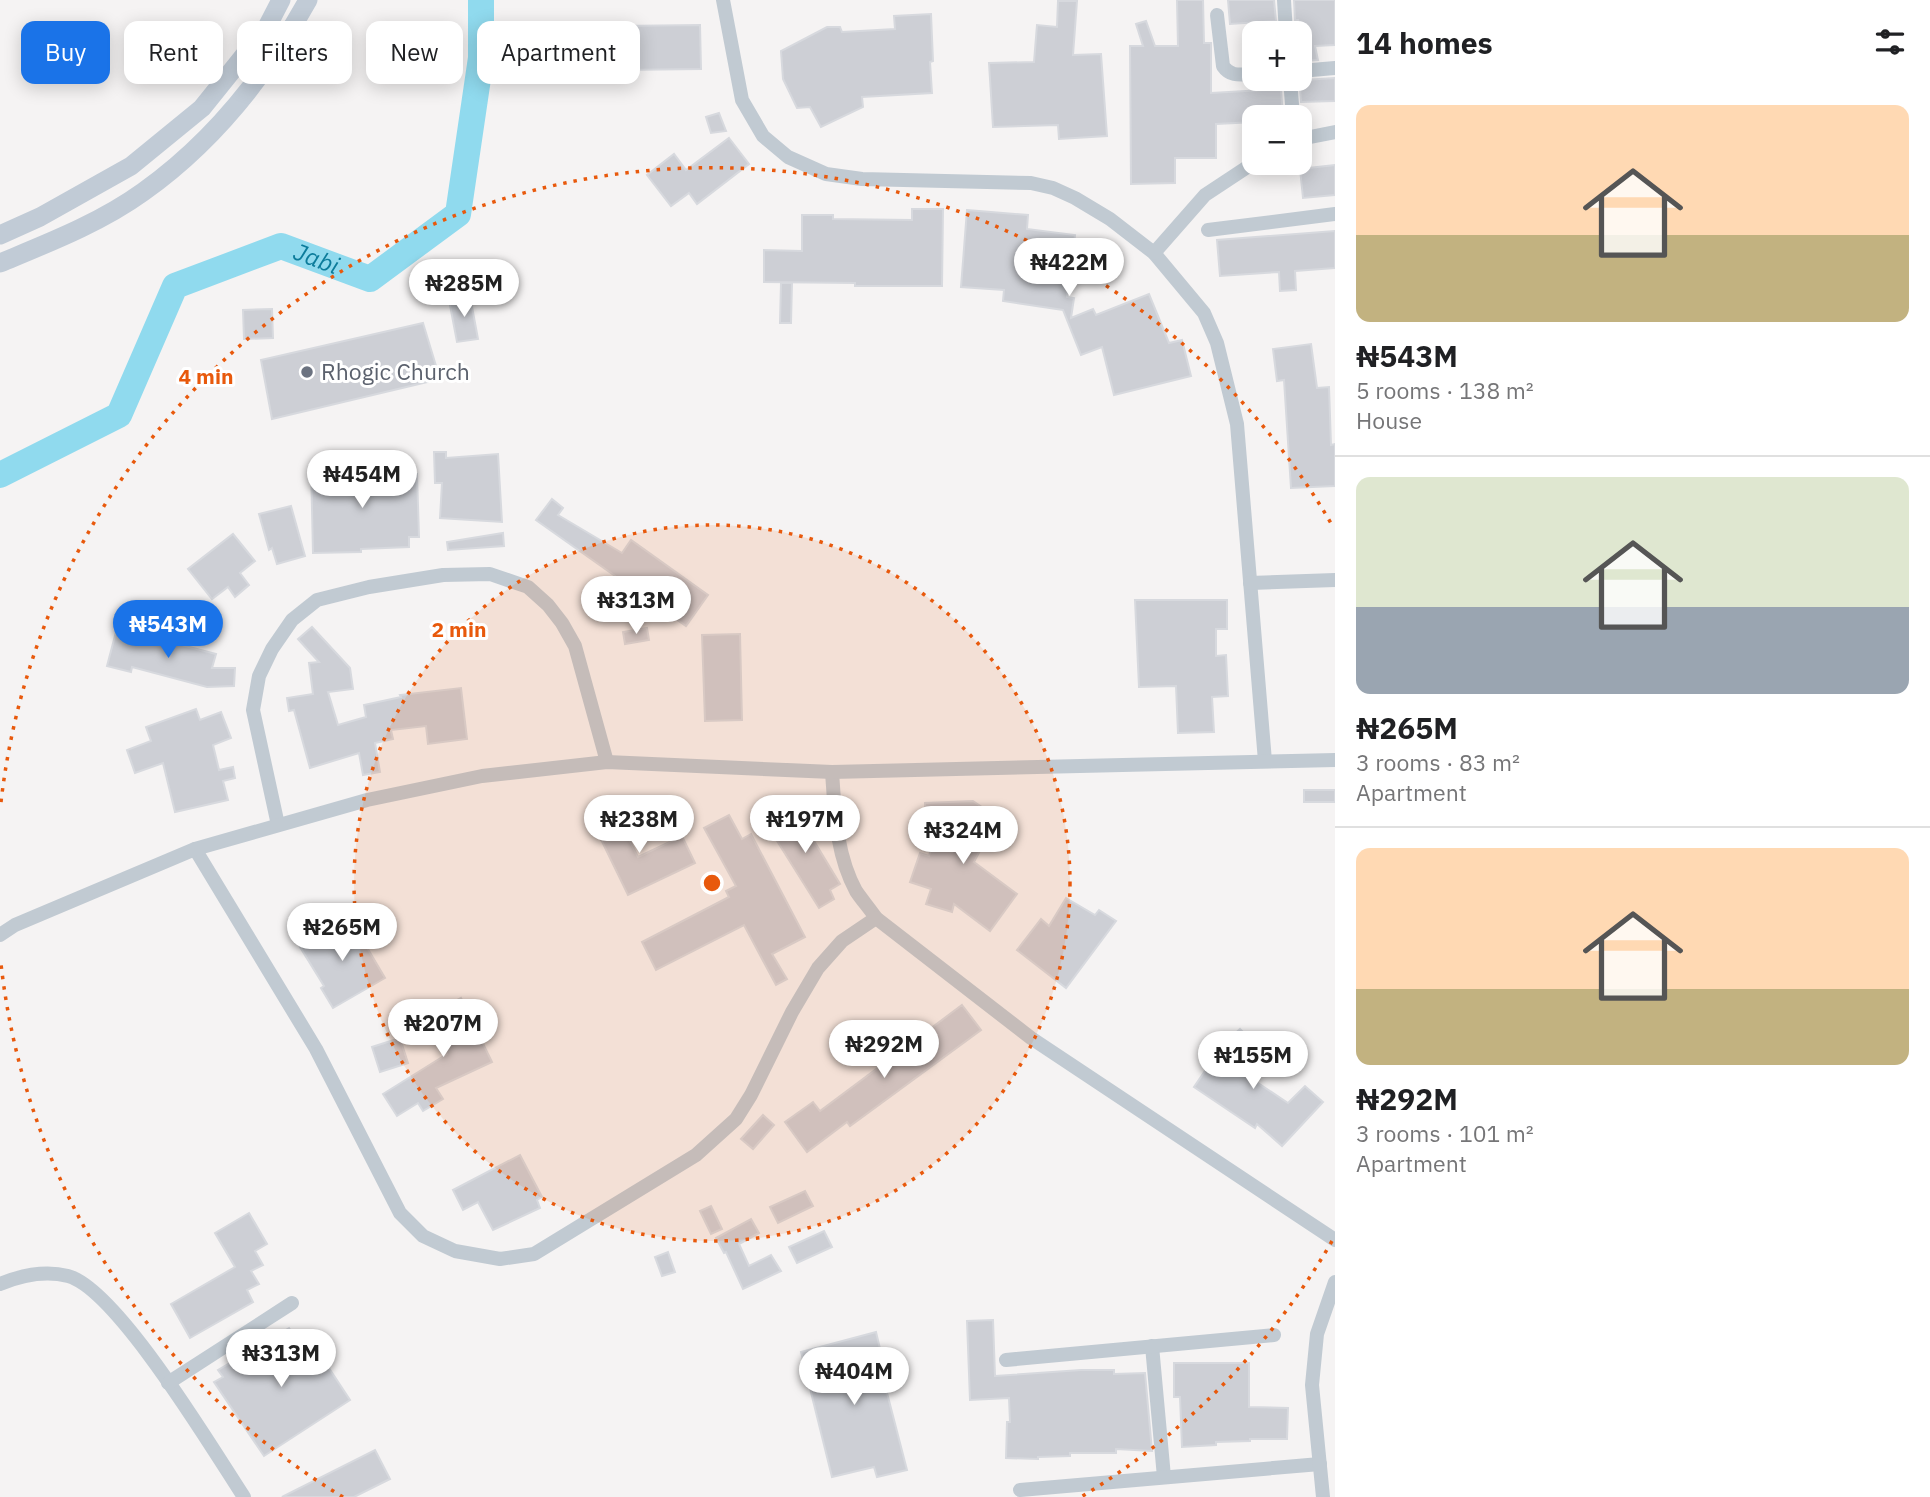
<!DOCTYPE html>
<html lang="en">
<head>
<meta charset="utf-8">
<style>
	body { margin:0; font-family:"IBM Plex Sans",sans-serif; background:#f6f6f6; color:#202124; height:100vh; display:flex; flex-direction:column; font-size:26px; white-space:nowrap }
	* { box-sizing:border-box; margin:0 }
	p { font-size:23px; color:#757577 }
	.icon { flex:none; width:38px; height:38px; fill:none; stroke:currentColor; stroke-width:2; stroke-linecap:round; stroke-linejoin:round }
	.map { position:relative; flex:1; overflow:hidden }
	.sheet { display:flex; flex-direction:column; background:#fff; width:595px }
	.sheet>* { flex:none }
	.banner { position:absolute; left:21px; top:21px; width:665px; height:63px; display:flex; gap:14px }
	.buttons { position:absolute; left:1242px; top:21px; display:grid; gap:14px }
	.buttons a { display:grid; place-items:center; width:70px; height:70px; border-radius:14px; background:#fff; box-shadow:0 4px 18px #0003; font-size:35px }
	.price { position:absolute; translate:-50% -60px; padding:0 16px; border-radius:24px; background:#fff; color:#222; font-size:23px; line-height:46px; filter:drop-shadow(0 2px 4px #0008) }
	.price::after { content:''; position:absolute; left:50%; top:42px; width:21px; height:16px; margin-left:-10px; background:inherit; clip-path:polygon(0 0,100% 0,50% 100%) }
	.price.selected { background:#1a73e8; color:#fff }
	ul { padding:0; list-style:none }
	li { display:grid; align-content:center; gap:14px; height:371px; padding:0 21px }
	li+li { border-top:2px solid #e0e0e0 }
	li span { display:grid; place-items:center; height:217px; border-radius:14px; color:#555 }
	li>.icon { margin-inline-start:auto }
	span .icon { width:126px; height:126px; fill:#fffc; stroke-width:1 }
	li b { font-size:30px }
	h2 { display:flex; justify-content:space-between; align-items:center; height:84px; padding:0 21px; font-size:30px }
	.chip { padding:0 24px; border-radius:14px; background:#fff; box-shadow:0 4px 18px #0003; font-size:24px; line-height:63px }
	.chip.selected { background:#1a73e8; color:#fff }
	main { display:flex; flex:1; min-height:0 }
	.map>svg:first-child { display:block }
</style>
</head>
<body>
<main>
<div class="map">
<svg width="1335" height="1497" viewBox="0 0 1335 1497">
	<rect width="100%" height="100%" fill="#f5f3f3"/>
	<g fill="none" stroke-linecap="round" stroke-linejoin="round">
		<path stroke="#90daee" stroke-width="26" id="s1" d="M0,475L119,415L175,286L281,246L370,279L458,214L481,58V0"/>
	</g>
	<g fill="#cdcfd5" stroke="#d7d9de" stroke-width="2">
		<path d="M1177,0H1203L1204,43H1211V93L1281,89L1283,117H1255V122L1216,124V158H1175V183L1131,184L1130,46H1143L1136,24L1146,21L1155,46H1178Z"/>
		<path d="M1228,0H1274L1276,21L1230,24Z"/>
		<path d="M1294,0H1335V45L1315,46L1318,60L1303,61L1298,20H1295Z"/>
		<path d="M1058,1H1077L1073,55L1101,54L1107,136L1059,139L1058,125L993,127L989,63L1034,62L1037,25L1057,27Z"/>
		<path d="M931,14L933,61L930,62L932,93L862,97L863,107L821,127L810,107L797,108L783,79L781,51L827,27H840L842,32L895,29L894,16Z"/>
		<path d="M700,25L701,69L620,70L619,26Z"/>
		<path d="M1335,78V101L1301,102L1300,88H1304V80Z"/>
		<path d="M719,113L726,131L711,133L706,117Z"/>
		<path d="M729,138L749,164L697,204L689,193L671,206L647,175L674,154L686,170Z"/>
		<path d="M1335,165V195L1303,198L1300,169Z"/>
		<path d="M912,209H943L942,286H855V283L764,282V250L802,251V215H833V219L912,220Z"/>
		<path d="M967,210L1028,215L1027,229L1075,235L1067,297L1074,298L1071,318L1093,309L1096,315L1149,294L1169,343L1182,340L1191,376L1114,395L1102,347L1081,355L1063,310L1003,301L1004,290L961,287Z"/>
		<path d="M1335,231V268L1295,271L1296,290L1280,291L1279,272L1220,276L1217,240Z"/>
		<path d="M781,283H792L791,323H780Z"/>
		<path d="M470,296L478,339L457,342L449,300Z"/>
		<path d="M272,309L273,338L244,339L243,310Z"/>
		<path d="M423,323L440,379L272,419L261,360Z"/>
		<path d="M1311,344L1317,388L1329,387L1331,445L1335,444V486L1291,488L1284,380L1277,381L1273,349Z"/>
		<path d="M434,452H446V458L498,454L502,522L440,518L442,483H435Z"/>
		<path d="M311,466H355L356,475L417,474L419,537H409V547L361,549V552L313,553Z"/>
		<path d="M552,499L563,508L558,515L622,553L631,540L708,595L686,626L536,520Z"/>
		<path d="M291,506L305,556L277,564L272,548L269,550L259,514Z"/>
		<path d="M503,533L504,546L448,550L447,542Z"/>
		<path d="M233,534L255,561L240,573L249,585L235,597L228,587L212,599L188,569Z"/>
		<path d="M1135,600H1227V629H1216V656L1226,655L1228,696L1212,697L1214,732L1178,733L1176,686L1139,687Z"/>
		<path d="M312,627L350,668L353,689L328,692L338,725L366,717L364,705L401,697L400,695L461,688L467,739L428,744L426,726L391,730L393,739L375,743L380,772L363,775L359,753L310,768L294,710L289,711L287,698L313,694L309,663L319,662L298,639Z"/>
		<path d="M117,628L216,654L212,668H235L234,686L207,687L132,667L131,672L107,666Z"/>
		<path d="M647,628L649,640L625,644L623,632Z"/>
		<path d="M740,634L742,720L705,721L702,635Z"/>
		<path d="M196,709L200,720L221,712L231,738L213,745L219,770L233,767L235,778L223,781L228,800L175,812L163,763L135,773L127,750L151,741L146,727Z"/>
		<rect x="1304" y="790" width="31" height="12"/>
		<path d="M973,801L1001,820L992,834L990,832L974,862L1017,894L990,931L954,904L952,912L926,904L931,889L910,882L920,853L929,856L932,845L952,852L969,820L926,822L925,803Z"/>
		<path d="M802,807L816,833L811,836L840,884L830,890L834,899L819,908L767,825Z"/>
		<path d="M613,808L638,857L682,836L695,863L628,895L591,819Z"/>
		<path d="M729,815L742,839L751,834L805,937L772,954L787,979L776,985L744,925L656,970L642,942L729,897L726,891L736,886L704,828Z"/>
		<path d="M1066,898L1095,915L1099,910L1116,921L1066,988L1017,950L1041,919L1049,926Z"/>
		<path d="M349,917L385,978L333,1008L321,988L324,986L300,947Z"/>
		<path d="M461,998L492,1062L436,1088L443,1099L423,1111L418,1103L397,1116L383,1094L447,1054L445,1051L441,1052L424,1018Z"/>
		<path d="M962,1005L981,1030L850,1126L847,1122L807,1152L785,1122L813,1102L820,1111Z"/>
		<path d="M1240,1029L1266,1056L1246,1075L1288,1103L1305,1086L1323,1102L1282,1146L1257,1124L1255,1128L1194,1087L1222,1046Z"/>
		<path d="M400,1038L408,1063L380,1072L372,1047Z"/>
		<path d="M763,1115L774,1125L753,1149L741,1139Z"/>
		<path d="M520,1155L542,1197L537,1200L540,1208L493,1230L478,1202L463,1210L453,1190Z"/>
		<path d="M805,1191L813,1206L778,1223L770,1207Z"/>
		<path d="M711,1206L722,1229L711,1234L700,1211Z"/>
		<path d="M249,1213L267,1244L255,1251L263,1265L251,1271L259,1284L247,1290L253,1302L190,1338L171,1304L235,1267L215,1233Z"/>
		<path d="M751,1219L759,1233L739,1244L749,1266L771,1255L781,1271L743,1289L726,1252L724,1253L716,1238Z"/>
		<path d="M824,1231L832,1247L797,1263L789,1247Z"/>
		<path d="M668,1252L675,1272L662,1276L655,1257Z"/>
		<path d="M993,1320L995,1376L1081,1370H1114V1374L1145,1373L1152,1451L1116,1449V1453H1070V1456L1038,1457V1459L1006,1458L1007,1422H1010L1009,1398L970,1400L967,1321Z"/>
		<path d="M289,1328L296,1340L310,1331L326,1357L323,1359L350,1400L264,1456L214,1382L223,1377L218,1370Z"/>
		<path d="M876,1332L883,1361L879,1362L907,1470L877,1477L874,1467L832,1477L801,1352Z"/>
		<path d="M1174,1363H1249V1407L1288,1408L1287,1439H1250V1441L1216,1442V1445L1182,1447L1180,1397H1174Z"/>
		<path d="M375,1450L390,1479L354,1497H282Z"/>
	</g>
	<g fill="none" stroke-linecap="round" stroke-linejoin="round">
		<g stroke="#c1cad2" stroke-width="14">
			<path d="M723,0L742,100L763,136L788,157L826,174L862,179L1031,183L1053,188L1075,198L1110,219L1154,253L1204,313L1217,343L1237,424L1265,761"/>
			<path d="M1284,0L1286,33"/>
			<path d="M1217,15L1223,66C1231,78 1243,74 1255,74"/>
			<path d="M1300,71L1335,68"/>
			<path d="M1290,79L1293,117"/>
			<path d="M1300,139L1335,132"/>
			<path d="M1208,230L1335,214"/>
			<path d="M1154,253L1205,195L1255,162"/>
			<path d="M1250,583L1335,580"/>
			<path d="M832,772C835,813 836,854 856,891C862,900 870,909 876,918L1031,1038L1335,1240"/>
			<path d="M278,825L253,710L259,676L272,649L292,620L317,600L369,587L443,575L490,574L528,587L548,605L562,623L575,646L607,762"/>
			<path d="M195,849L316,1049L400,1213L423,1236L455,1251L500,1259L534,1254L696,1155L736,1119L751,1095L792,1012L818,968L842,941L876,918"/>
			<path d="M0,935L15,925L195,849L367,800L482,776L607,762L832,772L1335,760"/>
			<path d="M0,1284C22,1275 44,1270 68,1276C117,1289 213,1450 244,1497"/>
			<path d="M1152,1346L1164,1477"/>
			<path d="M1006,1360L1274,1335"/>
			<path d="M168,1383L292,1303"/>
			<path d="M1020,1490L1320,1464"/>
			<path d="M1323,1497L1312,1385L1317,1334L1335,1282"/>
		</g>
		<g stroke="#c1cbd6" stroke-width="19">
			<path d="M0,235L40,217L131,166L202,108L267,27L281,0"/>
			<path d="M0,263C48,243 100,223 143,192C212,143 267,74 308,0"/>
		</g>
	</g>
	<circle cx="712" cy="883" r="358" fill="#e8590c" fill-opacity=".12"/>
	<g fill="none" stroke="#e8590c" stroke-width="3.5" stroke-dasharray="3.5 7">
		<circle cx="712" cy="883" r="358"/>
		<path d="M1332 1241A716 716 0 0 1 1081 1497M343 1497A716 716 0 0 1 1 964M1 802A716 716 0 0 1 1332 525"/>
	</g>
	<circle fill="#6b7280" stroke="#fff" stroke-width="2.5" cx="307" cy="372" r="7"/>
	<g text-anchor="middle" stroke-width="6" stroke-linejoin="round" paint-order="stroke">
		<g font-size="23" fill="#5b616d" stroke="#fff" text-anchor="start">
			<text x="321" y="380">Rhogic Church</text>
		</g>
		<g font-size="24" font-style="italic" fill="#0c7c9b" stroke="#fff">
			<text dy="8" stroke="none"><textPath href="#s1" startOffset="425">Jabi</textPath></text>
		</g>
	</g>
	<circle cx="712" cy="883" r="10" fill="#e8590c" stroke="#fff" stroke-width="3.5"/>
	<g font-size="21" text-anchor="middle" font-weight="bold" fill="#e8590c" stroke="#fff" stroke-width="6" stroke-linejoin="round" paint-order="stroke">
		<text x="206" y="384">4 min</text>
		<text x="459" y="637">2 min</text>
	</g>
</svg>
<div class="buttons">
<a>+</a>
<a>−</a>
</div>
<b class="price" style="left:1069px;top:298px">₦422M</b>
<b class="price" style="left:464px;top:319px">₦285M</b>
<b class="price" style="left:362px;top:510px">₦454M</b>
<b class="price" style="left:636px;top:636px">₦313M</b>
<b class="price selected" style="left:168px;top:660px">₦543M</b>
<b class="price" style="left:639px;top:855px">₦238M</b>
<b class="price" style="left:805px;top:855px">₦197M</b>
<b class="price" style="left:963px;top:866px">₦324M</b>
<b class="price" style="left:342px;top:963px">₦265M</b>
<b class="price" style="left:443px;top:1059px">₦207M</b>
<b class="price" style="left:884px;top:1080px">₦292M</b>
<b class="price" style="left:1253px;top:1091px">₦155M</b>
<b class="price" style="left:281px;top:1389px">₦313M</b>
<b class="price" style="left:854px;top:1407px">₦404M</b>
<div class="banner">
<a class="chip selected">Buy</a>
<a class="chip">Rent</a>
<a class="chip">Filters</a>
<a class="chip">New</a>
<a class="chip">Apartment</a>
</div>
</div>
<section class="sheet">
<h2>14 homes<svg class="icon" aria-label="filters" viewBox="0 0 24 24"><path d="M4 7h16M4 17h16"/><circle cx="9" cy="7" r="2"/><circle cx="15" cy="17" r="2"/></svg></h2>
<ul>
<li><span style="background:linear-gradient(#ffd9b3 60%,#c2b280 0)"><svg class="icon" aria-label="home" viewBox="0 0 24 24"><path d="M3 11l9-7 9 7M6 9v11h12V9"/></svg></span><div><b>₦543M</b><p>5 rooms · 138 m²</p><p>House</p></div></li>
<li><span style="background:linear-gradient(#dfe7d0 60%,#9aa5b1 0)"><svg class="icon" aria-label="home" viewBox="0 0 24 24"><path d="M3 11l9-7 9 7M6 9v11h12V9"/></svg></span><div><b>₦265M</b><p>3 rooms · 83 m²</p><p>Apartment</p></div></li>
<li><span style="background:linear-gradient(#ffd9b3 65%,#c2b280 0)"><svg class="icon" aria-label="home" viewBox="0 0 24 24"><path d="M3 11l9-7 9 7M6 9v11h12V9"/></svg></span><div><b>₦292M</b><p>3 rooms · 101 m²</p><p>Apartment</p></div></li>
</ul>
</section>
</main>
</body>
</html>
